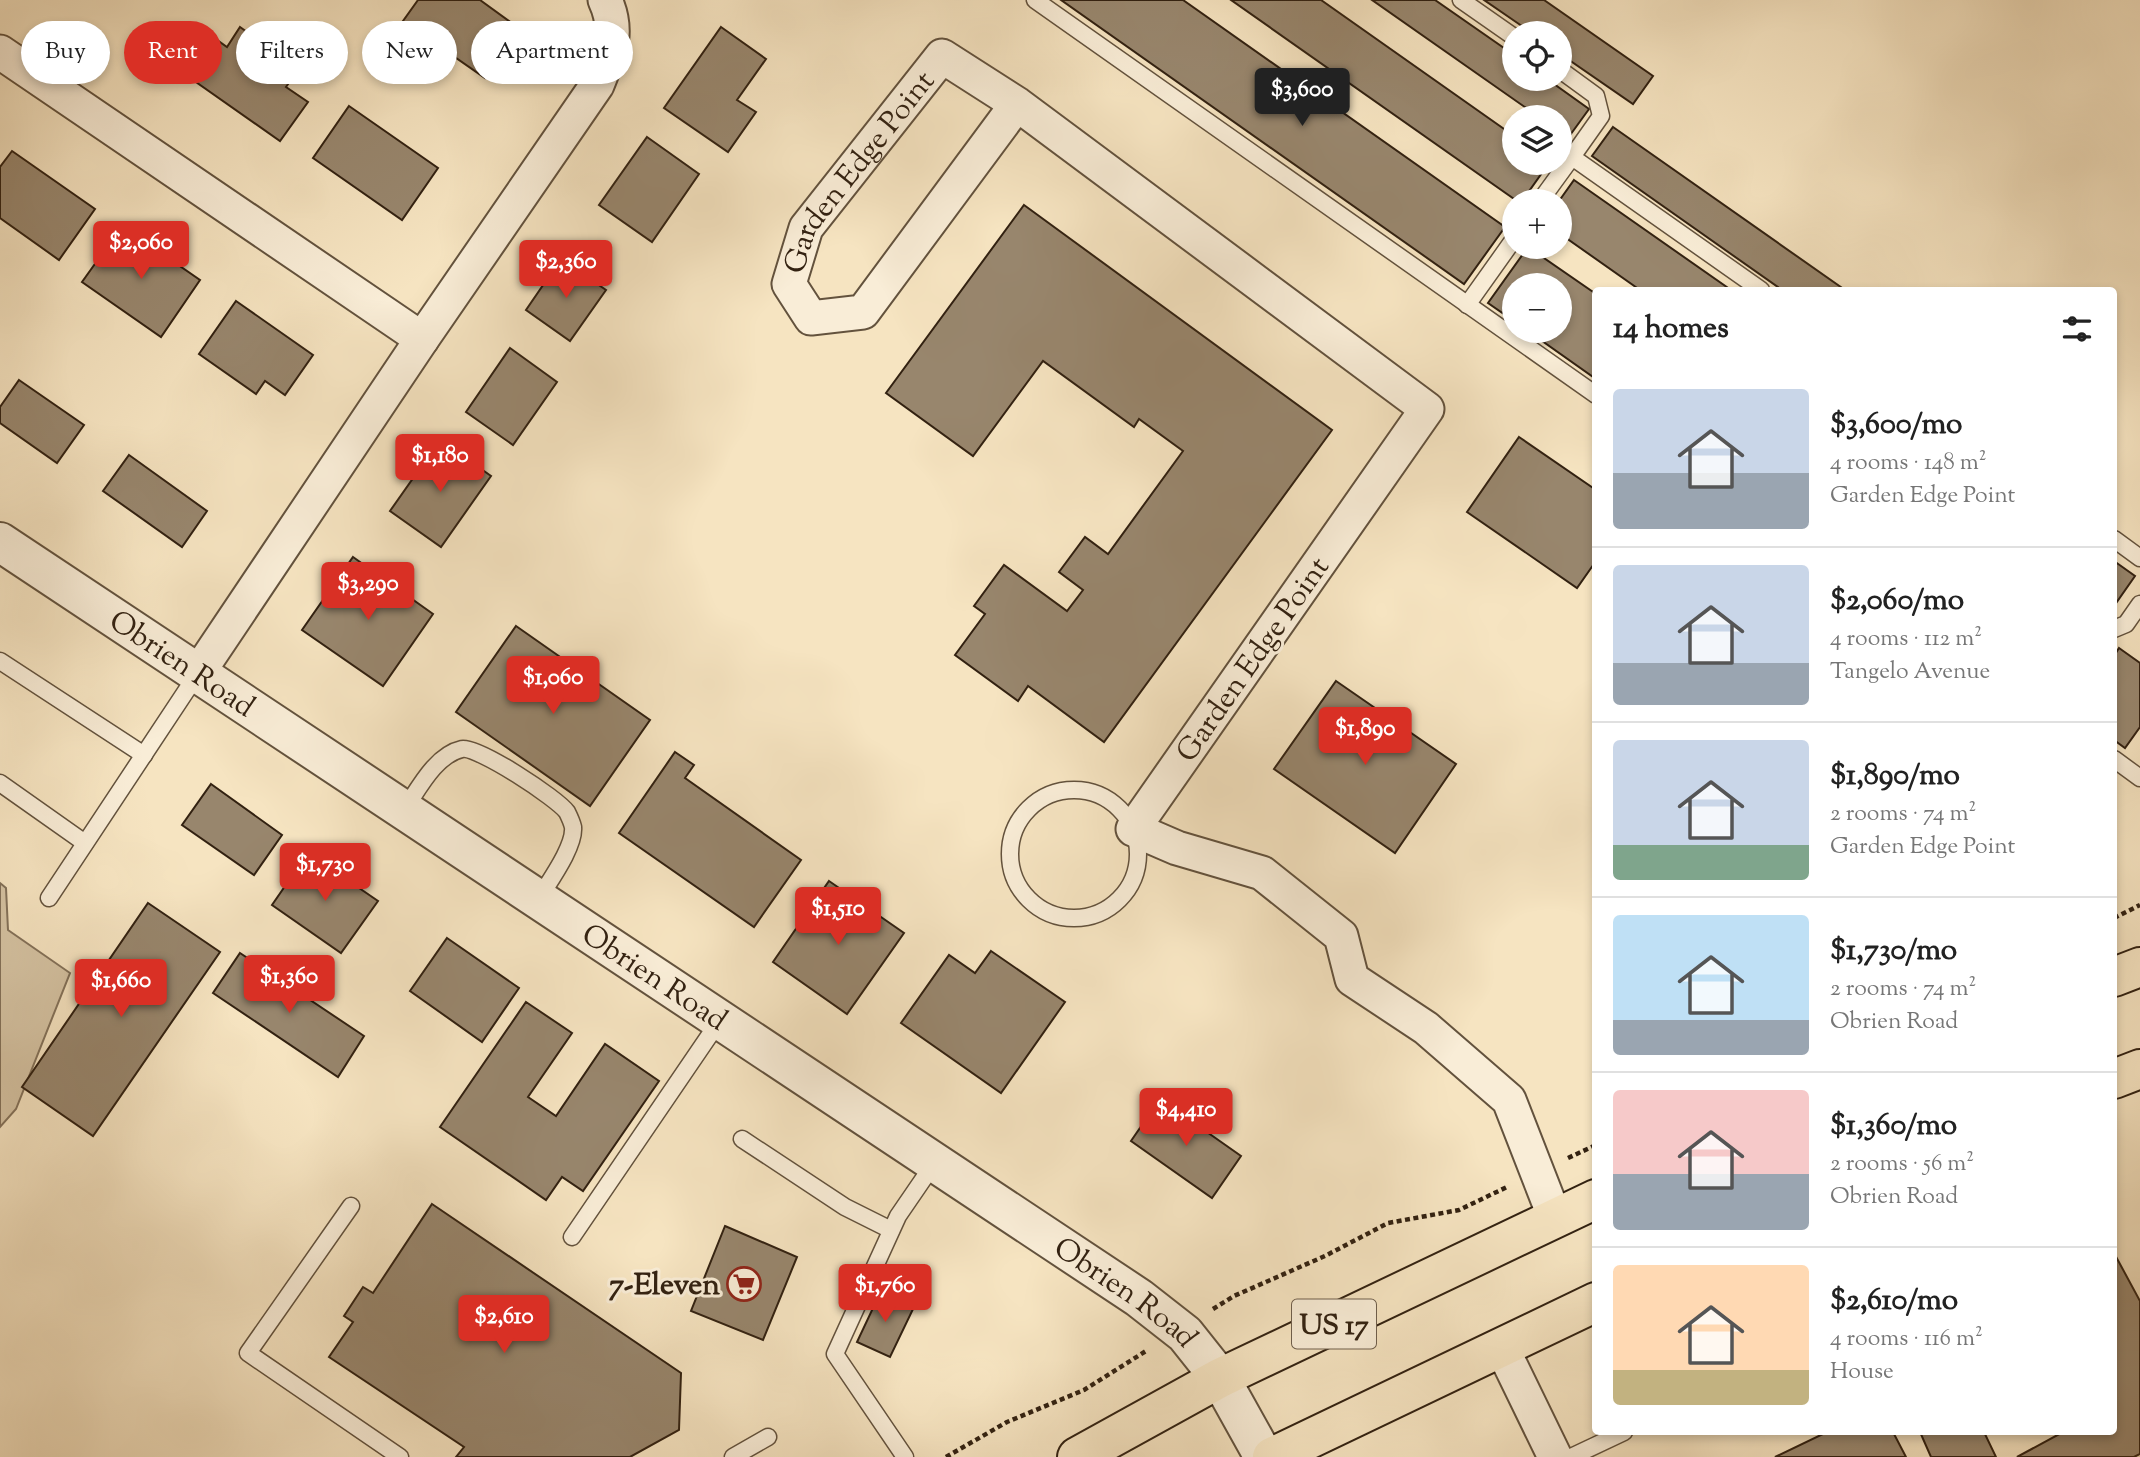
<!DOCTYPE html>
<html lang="en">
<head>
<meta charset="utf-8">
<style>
	body { margin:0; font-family:"Sorts Mill Goudy",serif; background:#f6f6f6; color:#222; height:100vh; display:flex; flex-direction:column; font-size:26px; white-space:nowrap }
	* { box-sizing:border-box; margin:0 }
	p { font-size:23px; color:#767676 }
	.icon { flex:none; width:38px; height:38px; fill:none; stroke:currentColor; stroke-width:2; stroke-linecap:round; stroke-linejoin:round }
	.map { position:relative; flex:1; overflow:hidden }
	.drawer { position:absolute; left:1592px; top:287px; width:525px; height:1148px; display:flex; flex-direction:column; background:#fff; border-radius:7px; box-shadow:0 4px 10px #0003 }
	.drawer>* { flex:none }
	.top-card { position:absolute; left:21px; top:21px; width:665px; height:63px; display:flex; gap:14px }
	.fabs { position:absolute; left:1502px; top:21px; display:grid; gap:14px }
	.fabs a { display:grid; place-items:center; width:70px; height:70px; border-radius:50%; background:#fff; box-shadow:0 4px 10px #0003; font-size:35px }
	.price { position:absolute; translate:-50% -60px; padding:0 16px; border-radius:7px; background:#d93025; color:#fff; font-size:23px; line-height:46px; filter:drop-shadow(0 2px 4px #0008) }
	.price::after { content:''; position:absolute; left:50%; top:42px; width:21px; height:16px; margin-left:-10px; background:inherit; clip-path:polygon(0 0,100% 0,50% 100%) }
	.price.on { background:#222; color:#fff }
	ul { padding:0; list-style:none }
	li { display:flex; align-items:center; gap:21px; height:175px; padding:0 21px }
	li+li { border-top:2px solid #e0e0e0 }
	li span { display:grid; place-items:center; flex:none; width:196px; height:140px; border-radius:7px; color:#555 }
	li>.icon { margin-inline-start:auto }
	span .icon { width:84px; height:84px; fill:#fffc; stroke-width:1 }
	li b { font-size:30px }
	h2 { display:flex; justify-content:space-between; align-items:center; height:84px; padding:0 21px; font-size:30px }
	.chip { padding:0 24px; border-radius:32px; background:#fff; box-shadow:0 4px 10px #0003; font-size:24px; line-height:63px }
	.chip.on { background:#d93025; color:#fff }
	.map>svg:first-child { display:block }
</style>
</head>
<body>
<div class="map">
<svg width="2140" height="1457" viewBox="0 0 2140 1457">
	<rect width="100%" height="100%" fill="#f6e4c1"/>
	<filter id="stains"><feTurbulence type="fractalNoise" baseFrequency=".00286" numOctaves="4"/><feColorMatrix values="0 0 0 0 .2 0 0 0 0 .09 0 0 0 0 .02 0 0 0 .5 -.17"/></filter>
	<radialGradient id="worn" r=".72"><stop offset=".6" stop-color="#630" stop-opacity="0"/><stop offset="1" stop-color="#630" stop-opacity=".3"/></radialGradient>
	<path fill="#d5c3a3" stroke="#84725a" stroke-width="2" d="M0,883L6,888L8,930L70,973L16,1109L0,1127Z"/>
	<g fill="#98866d" stroke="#322111" stroke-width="2">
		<path d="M418,0H480L520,29L485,78L403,21Z"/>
		<path d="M1061,0H1183L1505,227L1464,284Z"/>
		<path d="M1231,0H1321L1514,136V163H1549L1522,201H1517Z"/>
		<path d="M1372,0H1435L1514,55V79H1547L1589,109L1568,138L1559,132V117H1539Z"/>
		<path d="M1484,0H1544L1653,76L1633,104L1559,53V33H1532Z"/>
		<path d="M240,27L299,69L286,87L308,102L280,141L176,68L203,30L227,47Z"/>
		<path d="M721,27L766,59L737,100L756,112L728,152L664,108Z"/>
		<path d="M349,106L438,168L402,220L313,158Z"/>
		<path d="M1613,127L1845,290H1782L1592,156Z"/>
		<path d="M647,137L699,174L652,242L599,205Z"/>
		<path d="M12,151L95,209L59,260L0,218V167Z"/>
		<path d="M1574,180L1731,290H1640L1559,233V201Z"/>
		<path d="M1024,205L1332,430L1104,742L1028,686L1018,701L955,655L985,614L974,606L1004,565L1067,611L1083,590L1059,572L1085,537L1108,554L1183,451L1139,419L1134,427L1043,361L973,456L886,393Z"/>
		<path d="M122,226L200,280L161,337L82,282Z"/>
		<path d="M1528,247L1596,294V379L1528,331H1559V285H1514V321L1488,303Z"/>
		<path d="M561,259L606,290L570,341L526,310Z"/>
		<path d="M236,301L313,355L285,395L265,381L256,394L199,354Z"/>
		<path d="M510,348L557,382L513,445L466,412Z"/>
		<path d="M19,380L84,425L57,463L0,423V407Z"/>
		<path d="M1519,437L1596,490V561L1577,588L1467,512Z"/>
		<path d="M440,440L491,476L441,547L390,511Z"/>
		<path d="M129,455L207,511L182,547L103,491Z"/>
		<path d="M353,557L433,614L383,686L302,630Z"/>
		<path d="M2114,561L2135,576L2114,606Z"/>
		<path d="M516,626L650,720L590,806L456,712Z"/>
		<path d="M2119,648L2140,663V727L2125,748L2114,740V656Z"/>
		<path d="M1336,681L1456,764L1395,853L1274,769Z"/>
		<path d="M675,752L694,765L685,778L801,860L754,927L619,833Z"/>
		<path d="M211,784L282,835L254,875L182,825Z"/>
		<path d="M308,853L378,901L341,953L272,905Z"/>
		<path d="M829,881L904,933L847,1014L773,962Z"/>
		<path d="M148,903L220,952L93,1136L22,1087Z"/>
		<path d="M447,938L519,988L482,1042L410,991Z"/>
		<path d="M991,951L1065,1002L1001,1093L901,1023L949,955L975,973Z"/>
		<path d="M240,953L364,1036L338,1077L213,993Z"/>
		<path d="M526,1002L572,1033L528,1097L556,1116L605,1044L659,1081L583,1191L562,1177L546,1200L440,1127Z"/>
		<path d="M1160,1099L1241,1156L1212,1198L1131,1141Z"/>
		<path d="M432,1204L681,1373L679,1430L630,1457H456L464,1447L329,1357L353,1322L344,1316L363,1287L373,1293Z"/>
		<path d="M725,1226L797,1257L763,1340L691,1311Z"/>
		<path d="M2114,1253L2140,1301V1454L2134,1457H2017L2063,1432H2114Z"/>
		<path d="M881,1291L914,1307L890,1357L857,1342Z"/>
		<path d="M1827,1432H1893L1906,1457H1775Z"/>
		<path d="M1920,1432H1984L1996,1457H1931Z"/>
	</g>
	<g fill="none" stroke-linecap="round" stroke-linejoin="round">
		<g stroke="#63523d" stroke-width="19">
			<g id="service">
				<path d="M1035,0L1596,395"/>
				<path d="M1461,0L1514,37"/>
				<path d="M1559,69L1596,96L1601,116L1572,157L1761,290"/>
				<path d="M1540,201L1572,157"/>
				<path d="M1467,305L1514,239"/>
				<path d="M2114,539L2140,558"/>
				<path d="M2114,629L2126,624L2140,604"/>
				<path d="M0,661L144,755"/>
				<path d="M2114,759L2140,778"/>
				<path d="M0,783L85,843"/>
				<circle cx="1074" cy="854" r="64"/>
				<path d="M404,810C418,790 435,755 462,749C478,746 558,799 567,812C569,816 572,823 573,827C575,847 548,883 538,900"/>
				<path d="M49,898L198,673"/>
				<path d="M742,1139L845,1207L891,1230"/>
				<path d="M351,1206L248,1353L400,1457"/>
				<path d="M572,1237L720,1020"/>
				<path d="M733,1457L768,1437"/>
				<path d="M905,1457L835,1354L898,1216L935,1162"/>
				<path d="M1571,1457L1624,1432"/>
			</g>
		</g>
		<g stroke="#63523d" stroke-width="37">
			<g id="minor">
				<path d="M0,52L422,339"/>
				<path id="s1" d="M1017,104L863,312L811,318L789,284L806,228L942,56L1017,104L1427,409L1133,829L1177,848L1262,873L1341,936L1352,979L1426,1028L1509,1100L1555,1218"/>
				<path d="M198,673L422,339L597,85C609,55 620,32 605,0"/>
				<path d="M1501,1346L1555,1457"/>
			</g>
		</g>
		<g stroke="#63523d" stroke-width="42">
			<g id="tertiary">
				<path id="s2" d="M0,542L1139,1298L1185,1334L1220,1378L1264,1457"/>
			</g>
		</g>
		<g stroke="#322111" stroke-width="42">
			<g id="primary">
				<path d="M2114,977L2140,967"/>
				<path d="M2114,1079L2140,1069"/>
				<path d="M1077,1457L1220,1378L1596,1199"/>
				<path d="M1272,1457L1596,1302"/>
			</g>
		</g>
		<g stroke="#322111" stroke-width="4.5" stroke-dasharray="5 3.5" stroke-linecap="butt">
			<path d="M2114,918L2140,905"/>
			<path d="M1568,1158L1596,1145"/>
			<path d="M1213,1309L1234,1296L1325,1256L1388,1223L1459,1210L1507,1187"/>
			<path d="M946,1457L1007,1422L1084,1390L1146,1351"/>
		</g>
		<use href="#service" stroke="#f9edd7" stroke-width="16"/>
		<use href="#minor" stroke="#f9edd7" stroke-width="33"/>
		<use href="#tertiary" stroke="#f9edd7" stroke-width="38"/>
		<use href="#primary" stroke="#f6e4c1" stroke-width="38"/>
	</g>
	<defs>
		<g id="supermarket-ring" transform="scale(1.75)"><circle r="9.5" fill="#f9edd7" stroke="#8f2418" stroke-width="1.5"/><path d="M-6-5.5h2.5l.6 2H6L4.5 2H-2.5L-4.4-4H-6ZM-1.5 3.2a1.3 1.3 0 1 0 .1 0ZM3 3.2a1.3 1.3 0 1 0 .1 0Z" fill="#8f2418"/></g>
	</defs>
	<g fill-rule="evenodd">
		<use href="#supermarket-ring" x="744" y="1284"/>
	</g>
	<g text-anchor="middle" stroke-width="6" stroke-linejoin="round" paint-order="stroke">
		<rect fill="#f9edd7" stroke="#6e5e4c" stroke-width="2" x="1292" y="1299.5" width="84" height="49" rx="5"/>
		<g font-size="28" font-weight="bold" fill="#322111">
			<text x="1334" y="1334">US 17</text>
		</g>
		<g font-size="30" fill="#322111" stroke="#f9edd7">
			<text dy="10" stroke="none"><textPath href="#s1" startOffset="485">Garden Edge Point</textPath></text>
			<text transform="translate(1252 659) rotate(-55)" y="10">Garden Edge Point</text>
			<text dy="10" stroke="none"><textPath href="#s2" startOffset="219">Obrien Road</textPath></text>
			<text dy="10" stroke="none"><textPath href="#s2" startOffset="786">Obrien Road</textPath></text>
			<text dy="10" stroke="none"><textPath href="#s2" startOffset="1353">Obrien Road</textPath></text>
		</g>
		<g font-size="30" font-weight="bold" fill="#322111" stroke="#f9edd7" text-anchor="end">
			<text x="720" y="1294">7-Eleven</text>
		</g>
	</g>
	<rect width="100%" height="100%" filter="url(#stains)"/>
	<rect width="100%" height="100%" fill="url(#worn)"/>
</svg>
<div class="fabs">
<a><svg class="icon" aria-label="locate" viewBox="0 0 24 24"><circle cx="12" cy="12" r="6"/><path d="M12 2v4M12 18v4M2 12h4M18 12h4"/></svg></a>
<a><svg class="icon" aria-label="layers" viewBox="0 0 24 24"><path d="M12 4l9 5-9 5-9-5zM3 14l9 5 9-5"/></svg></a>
<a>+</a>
<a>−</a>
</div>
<b class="price on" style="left:1302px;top:128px">$3,600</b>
<b class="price" style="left:141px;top:281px">$2,060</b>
<b class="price" style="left:566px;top:300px">$2,360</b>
<b class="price" style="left:440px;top:494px">$1,180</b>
<b class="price" style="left:368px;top:622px">$3,290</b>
<b class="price" style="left:553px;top:716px">$1,060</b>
<b class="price" style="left:1365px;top:767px">$1,890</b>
<b class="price" style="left:325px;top:903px">$1,730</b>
<b class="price" style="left:838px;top:947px">$1,510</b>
<b class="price" style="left:289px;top:1015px">$1,360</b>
<b class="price" style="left:121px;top:1019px">$1,660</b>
<b class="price" style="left:1186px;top:1148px">$4,410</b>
<b class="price" style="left:885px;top:1324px">$1,760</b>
<b class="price" style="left:504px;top:1355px">$2,610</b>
<div class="top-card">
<a class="chip">Buy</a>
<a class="chip on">Rent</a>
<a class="chip">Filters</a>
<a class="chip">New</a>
<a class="chip">Apartment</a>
</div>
<section class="drawer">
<h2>14 homes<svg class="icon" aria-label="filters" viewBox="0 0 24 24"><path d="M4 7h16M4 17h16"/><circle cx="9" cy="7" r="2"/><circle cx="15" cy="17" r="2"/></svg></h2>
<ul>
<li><span style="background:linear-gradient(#c9d6e8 60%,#9aa5b1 0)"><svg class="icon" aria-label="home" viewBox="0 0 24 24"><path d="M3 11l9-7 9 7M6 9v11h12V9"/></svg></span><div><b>$3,600/mo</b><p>4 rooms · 148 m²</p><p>Garden Edge Point</p></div></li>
<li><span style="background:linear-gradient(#c9d6e8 70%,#9aa5b1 0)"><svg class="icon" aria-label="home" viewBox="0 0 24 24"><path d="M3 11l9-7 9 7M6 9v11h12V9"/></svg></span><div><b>$2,060/mo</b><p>4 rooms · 112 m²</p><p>Tangelo Avenue</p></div></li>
<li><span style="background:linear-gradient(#c9d6e8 75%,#7fa58c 0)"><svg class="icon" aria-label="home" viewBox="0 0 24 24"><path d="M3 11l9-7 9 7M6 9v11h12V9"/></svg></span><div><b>$1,890/mo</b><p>2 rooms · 74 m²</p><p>Garden Edge Point</p></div></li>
<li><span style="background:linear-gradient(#bfe0f5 75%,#9aa5b1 0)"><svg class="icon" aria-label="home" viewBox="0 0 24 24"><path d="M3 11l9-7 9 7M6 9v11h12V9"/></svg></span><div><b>$1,730/mo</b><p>2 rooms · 74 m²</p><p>Obrien Road</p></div></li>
<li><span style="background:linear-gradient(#f6c9c9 60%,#9aa5b1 0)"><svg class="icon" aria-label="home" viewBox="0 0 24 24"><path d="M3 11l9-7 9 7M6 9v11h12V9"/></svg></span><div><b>$1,360/mo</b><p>2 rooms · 56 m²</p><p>Obrien Road</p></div></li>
<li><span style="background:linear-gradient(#ffd9b3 75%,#c2b280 0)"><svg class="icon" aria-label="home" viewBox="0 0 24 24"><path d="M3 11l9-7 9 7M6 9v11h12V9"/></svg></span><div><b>$2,610/mo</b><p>4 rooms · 116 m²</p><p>House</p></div></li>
</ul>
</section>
</div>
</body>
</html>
